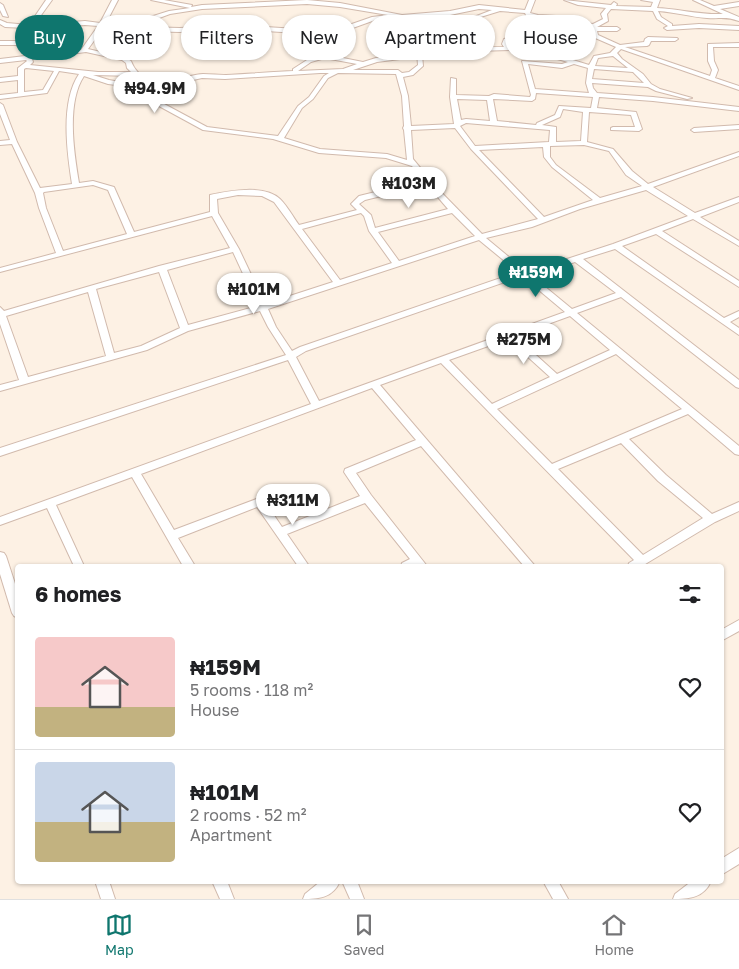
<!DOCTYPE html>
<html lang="en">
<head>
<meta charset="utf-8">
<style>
	body { margin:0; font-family:"Golos Text",sans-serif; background:#f6f6f6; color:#202124; height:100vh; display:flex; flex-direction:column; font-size:19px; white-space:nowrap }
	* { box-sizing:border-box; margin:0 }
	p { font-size:16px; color:#757577 }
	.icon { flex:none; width:28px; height:28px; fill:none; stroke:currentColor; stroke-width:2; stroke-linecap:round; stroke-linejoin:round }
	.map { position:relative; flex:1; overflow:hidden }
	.sheet { position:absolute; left:15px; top:564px; width:709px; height:320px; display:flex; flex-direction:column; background:#fff; border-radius:5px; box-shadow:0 1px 4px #0004 }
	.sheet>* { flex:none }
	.banner { position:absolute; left:15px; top:15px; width:710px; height:45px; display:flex; gap:10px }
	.price { position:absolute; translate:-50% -42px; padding:0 11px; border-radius:18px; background:#fff; color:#222; font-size:16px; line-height:32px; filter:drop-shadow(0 1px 2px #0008) }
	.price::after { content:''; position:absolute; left:50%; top:30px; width:15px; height:11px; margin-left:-8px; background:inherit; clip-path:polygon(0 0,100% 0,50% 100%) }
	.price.on { background:#0f766e; color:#fff }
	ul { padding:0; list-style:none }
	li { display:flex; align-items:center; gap:15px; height:125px; padding:0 20px }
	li+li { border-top:1px solid #e0e0e0 }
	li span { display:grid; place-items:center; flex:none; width:140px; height:100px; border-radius:5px; color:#555 }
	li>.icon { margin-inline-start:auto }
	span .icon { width:60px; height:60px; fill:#fffc; stroke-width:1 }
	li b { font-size:21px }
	h2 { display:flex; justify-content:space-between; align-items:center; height:60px; padding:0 20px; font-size:21px }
	.chip { padding:0 18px; border-radius:22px; background:#fff; box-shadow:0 1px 4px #0004; font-size:18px; line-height:45px }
	.chip.on { background:#0f766e; color:#fff }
	.tab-bar { display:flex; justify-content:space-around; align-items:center; height:70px; border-top:1px solid #e0e0e0; background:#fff; font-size:14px; color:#757577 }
	.tab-bar a { display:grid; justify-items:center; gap:2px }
	.tab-bar .on { color:#0f766e }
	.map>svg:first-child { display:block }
</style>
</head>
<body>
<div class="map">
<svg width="739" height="899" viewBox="0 0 739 899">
	<rect width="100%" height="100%" fill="#fdf1e4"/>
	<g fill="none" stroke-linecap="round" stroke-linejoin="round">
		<g stroke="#d1baad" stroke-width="2">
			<g id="minor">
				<path d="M46,0H52L34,25L85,21L100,23L112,0H118L106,23L142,27L180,28L233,25L297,29L320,26L349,25L372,17L388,15L340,7L307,4L202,9L170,14L151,21L112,23L109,21L112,19L150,17L169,11L190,8L151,0H164L192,5L191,7L202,5L307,0L340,3L402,15L450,11L479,5L525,10L529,0H535L530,13L538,15L574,17L584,23L593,24L603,19L601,14L606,8L578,5L564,0L611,5L614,2L617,4L616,6L651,7L653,2L641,0H660L657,8C679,9 700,15 723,14L693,0H700L714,6L739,2V6L720,9L739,17V21C725,16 721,19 707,18C691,17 675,12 658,11L661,17L672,24V26L699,24L739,26V30L699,28L667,30L664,28L668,26L657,19L653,11L611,9L607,14L608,21L597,27H617L620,29L617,31H597L598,35L620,45L644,42L645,39L648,37L677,38L678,39L675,41H651L649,45L647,46L625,47L710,76L712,70L708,61V44L739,43V47H713L714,61L718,70L715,78L739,86V90L621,49L617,53L622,59L643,74L651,84L660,89L692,98L687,99L656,91L648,87L592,83L593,88L597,93L653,97L739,107V111L653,101L599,97L597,108L636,112L642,129L639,131L611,130V128L613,127H635L631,115L589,112L587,142L613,149L632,171L648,184L739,152V156L653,187L695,213L739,197V202L700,217L739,241V246L693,219L662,231L739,281V287L656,234L622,246L724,318L739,311V317L730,322L739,328V335L615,249L583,259L739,380V388L736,387L621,297L577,313L739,446V455L735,454L688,414L629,439L666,475L712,514L739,502V511L715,522L642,566H628L629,563L634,560L441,363L380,385L535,566H524L421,446L356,473L371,495L427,566H401L402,563L410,559L365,503L287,534L309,566H298L257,507L178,538L195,566H183L132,477L56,505L84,566H74L47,508L0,525V517L311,404L288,360L0,456V448L286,355L268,327L260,311L188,331L147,350L0,391V385L19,380L0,324V307L4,311L159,266L230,248L212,216L0,272V268L56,253L39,208L35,193L12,144L0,145V141L10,140L0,114V103L3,105L17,142L40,188L72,184C67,152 60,102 79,74L59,71L47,93L0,99V95L18,93V80L0,82V78L18,76V68L27,61L26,60L0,63V59L25,56L22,45H0V41H21V35L26,28L5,27L0,24V20L7,23L29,25ZM479,9L492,10L474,17V19L500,11L525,13L530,24L541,27L540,34H520L504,39L502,44L504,47C476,47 442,52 417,36C413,34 410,28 406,24L413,20L410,18L450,15ZM391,16L393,18H404L406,20L400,24L413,38L402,53L396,56L376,58L363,62L328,55L330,52L321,40L322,31L350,29L375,20L391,18ZM532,17L573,21L581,26L591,27L593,37L616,47L610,53L594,56L589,65L537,49L510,46L508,44L509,41L520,38L544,37L547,27L576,30L587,33L590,31L576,26L538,23L534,22ZM85,25L98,26L81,50L31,56L26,39L32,28ZM104,27L142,31L180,32L233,29L297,33L317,31L315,40L324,52L323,55L307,60L293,69V71C271,72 248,74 226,75C219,75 211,74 203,74C186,75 166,86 149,79C140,76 134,69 131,61L126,58L88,49ZM417,40L433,47L417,53L418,65L409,72L402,73L398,70H353L377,62L400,59L406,55ZM439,49L474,51L515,50L536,53L568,62L562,64L522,61L531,95L530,97L494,94L489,96L456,95V79L451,78L450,97L454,124L411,126L408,96L403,77L413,75L423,66L422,55ZM86,52L122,60L126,63L127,68L131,72H98L30,65L33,62L32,59ZM613,56L628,68L595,66L598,58ZM325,58L357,64L343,69L298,71L311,62ZM528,64L562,68L574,64L588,68L586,83L589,93L535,89ZM26,68L54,71L43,90L24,92V69ZM594,69L633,72L644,83L592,79ZM320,73H329L324,76L309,97L298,106L278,136L207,127L140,91L136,85L109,80L93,75L135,76L145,82L159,85L180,83L202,78L225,79ZM338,73L396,74L402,96L404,126L403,128L404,130L407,160L387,154L320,149L284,138L302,108L313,99L328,78ZM84,76L108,84L132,87L135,93L203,130L273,139L319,153L386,158L412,166L419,175L418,179L412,183L359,196L351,204L357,210L299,225C293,217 288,207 280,199C265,184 229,191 210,195V212L134,232L114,187L93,181L79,183C74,153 66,103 84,76ZM536,93L593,97L591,108L559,106L555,115L537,123L536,125L497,121L493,99L532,101L535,99ZM457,99L487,100L490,121L466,119L461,120ZM563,109L583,112L581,141L556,142V127L542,125L560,117ZM466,123L550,130L549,142L475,146L460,126ZM455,128L471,149L538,219L482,234L437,188L413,159L411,130ZM584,145L609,151L626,175L642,186L600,198L556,165L550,157V146ZM543,147L544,157L552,167L593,200L544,217L479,150ZM424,181L448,209L375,228L371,215L359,204L365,200L418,187ZM93,185L108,190L127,234L63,251L46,208L43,193L44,192ZM646,190L688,216L613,244L527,272L486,238L532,227L580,209ZM238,195L262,196L274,202L333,282L265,304L239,249L218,213L217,199ZM361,213L364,216L369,231L392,263L340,280L302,229ZM452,213L475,236L399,261L378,232ZM479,240L518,272L300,347L292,351L276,327L268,309ZM233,252L258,306L188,325L167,270ZM575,262L616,293L572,309L532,276ZM159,272L180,328L141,346L114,353L96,289ZM522,276L565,312L319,401L296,357L306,351ZM88,292L106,356L28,377L6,316ZM570,316L610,350L557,374L515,336ZM508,339L550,377L492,404L449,360ZM616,354L682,409L552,464L497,409ZM372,388L416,440L345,469L344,472L360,496L282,527L263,499L259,498L174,530L141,474ZM621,443L658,481L703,518L643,555L558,469Z"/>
				<path d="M0,3L3,5L8,17L3,16L0,10Z"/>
				<path d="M739,125V129L694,132L691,130L694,128Z"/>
				<path d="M0,552L4,553L6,556L18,593V618L14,616L12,613L0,574Z"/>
				<path d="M739,620V631L721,641V630Z"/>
				<path d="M739,848V864L721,875V859Z"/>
				<path d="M95,881H109L115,899H101Z"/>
				<path d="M212,881H227L234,899H220Z"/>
				<path d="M321,881H340C333,898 318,899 303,899L305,894Z"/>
				<path d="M342,881H357L364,899H350Z"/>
				<path d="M543,881H558L568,899H553Z"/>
				<path d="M692,881H711C704,898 688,899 673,899L675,894Z"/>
			</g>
		</g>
		<use href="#minor" fill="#fff" fill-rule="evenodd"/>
	</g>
</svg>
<b class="price" style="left:155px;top:114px">₦94.9M</b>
<b class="price" style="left:409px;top:209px">₦103M</b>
<b class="price on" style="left:536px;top:298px">₦159M</b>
<b class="price" style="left:254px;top:315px">₦101M</b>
<b class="price" style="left:524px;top:365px">₦275M</b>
<b class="price" style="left:293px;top:526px">₦311M</b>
<div class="banner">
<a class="chip on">Buy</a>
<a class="chip">Rent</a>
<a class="chip">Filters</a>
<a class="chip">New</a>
<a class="chip">Apartment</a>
<a class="chip">House</a>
</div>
<section class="sheet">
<h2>6 homes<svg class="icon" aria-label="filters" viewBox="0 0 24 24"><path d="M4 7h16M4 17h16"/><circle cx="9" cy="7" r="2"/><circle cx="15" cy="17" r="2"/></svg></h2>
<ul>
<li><span style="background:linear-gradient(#f6c9c9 70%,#c2b280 0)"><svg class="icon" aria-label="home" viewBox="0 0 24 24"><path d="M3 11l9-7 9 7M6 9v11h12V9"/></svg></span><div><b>₦159M</b><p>5 rooms · 118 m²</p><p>House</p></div><svg class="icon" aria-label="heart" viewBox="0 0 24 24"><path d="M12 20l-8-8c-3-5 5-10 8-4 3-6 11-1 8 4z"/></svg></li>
<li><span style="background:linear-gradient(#c9d6e8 60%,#c2b280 0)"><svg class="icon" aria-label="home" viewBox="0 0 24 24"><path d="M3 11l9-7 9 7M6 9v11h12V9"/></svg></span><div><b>₦101M</b><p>2 rooms · 52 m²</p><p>Apartment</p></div><svg class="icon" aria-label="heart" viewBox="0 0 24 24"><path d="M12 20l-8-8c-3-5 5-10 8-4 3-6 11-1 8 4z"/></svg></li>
</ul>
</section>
</div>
<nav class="tab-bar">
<a class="on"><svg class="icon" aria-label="map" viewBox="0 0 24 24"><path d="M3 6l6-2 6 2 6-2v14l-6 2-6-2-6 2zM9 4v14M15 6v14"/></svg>Map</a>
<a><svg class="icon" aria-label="saved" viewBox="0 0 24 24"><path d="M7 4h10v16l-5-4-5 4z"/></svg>Saved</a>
<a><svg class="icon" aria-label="home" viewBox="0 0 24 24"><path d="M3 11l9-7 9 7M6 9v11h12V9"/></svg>Home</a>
</nav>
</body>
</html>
